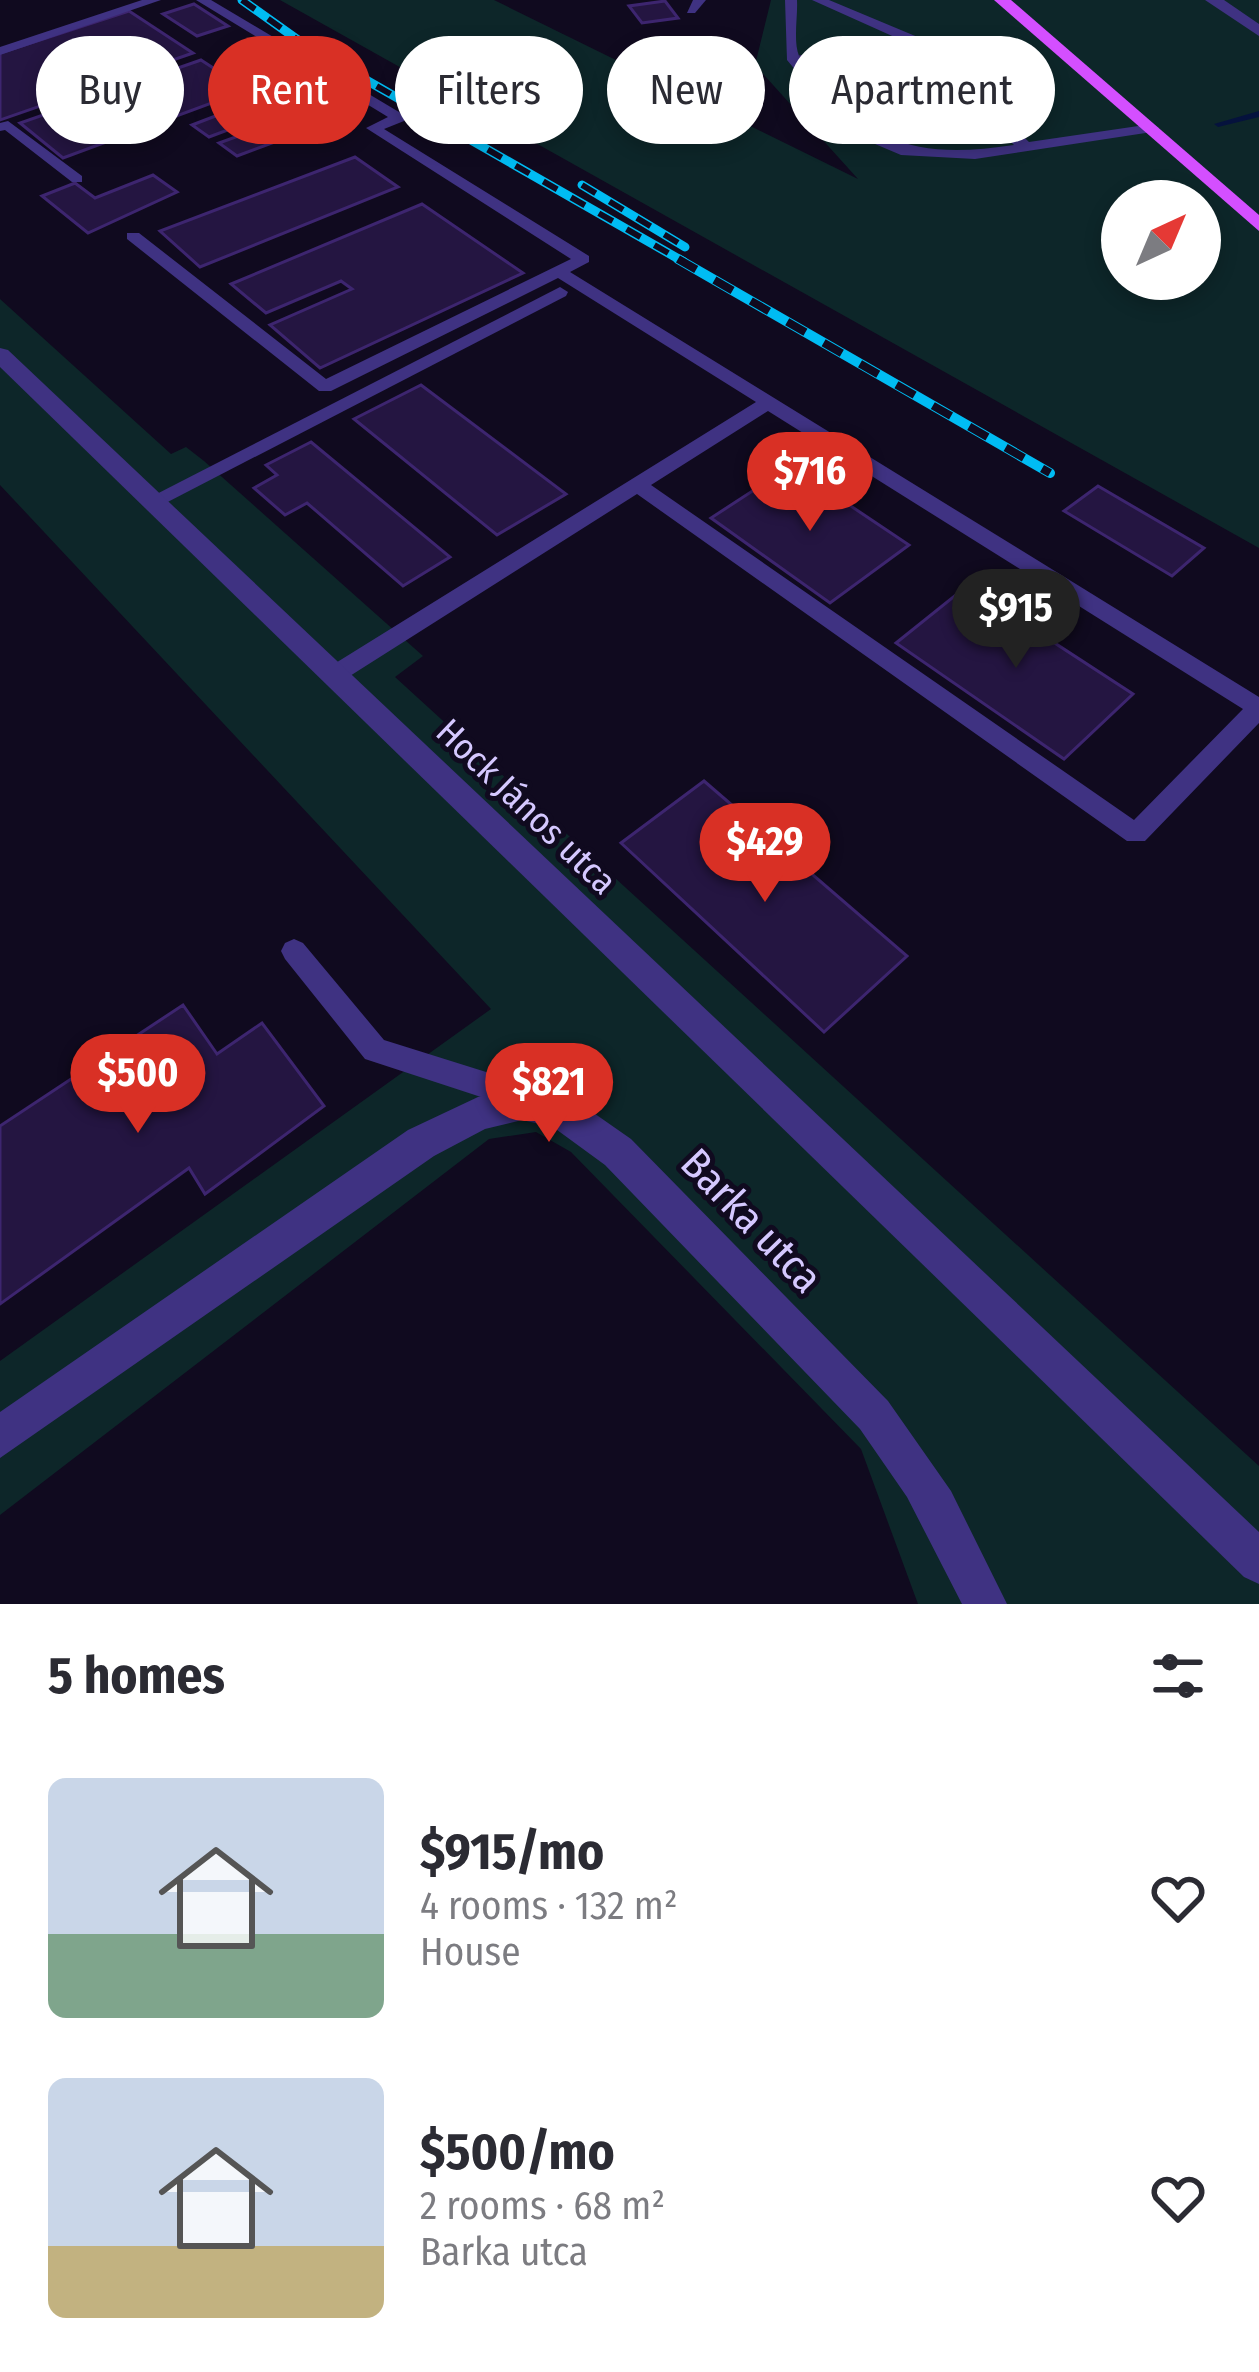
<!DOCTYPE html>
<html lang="en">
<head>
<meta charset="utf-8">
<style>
	body { margin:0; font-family:"Fira Sans Condensed",sans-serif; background:#f7f7f7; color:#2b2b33; height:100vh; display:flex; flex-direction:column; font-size:45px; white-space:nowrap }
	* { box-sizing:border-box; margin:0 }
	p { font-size:39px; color:#7c7c81 }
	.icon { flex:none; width:66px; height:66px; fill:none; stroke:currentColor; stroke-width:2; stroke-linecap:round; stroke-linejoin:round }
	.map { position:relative; height:1604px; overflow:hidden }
	.sheet { display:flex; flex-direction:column; background:#fff; flex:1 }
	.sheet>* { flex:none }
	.guide { position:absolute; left:36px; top:36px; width:1188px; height:108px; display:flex; gap:24px }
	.needle { width:78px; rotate:44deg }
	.controls { position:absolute; left:1101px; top:180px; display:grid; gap:24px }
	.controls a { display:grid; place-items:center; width:120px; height:120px; border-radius:50%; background:#fff; box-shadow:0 6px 18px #0003; font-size:60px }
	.price { position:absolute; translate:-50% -102px; padding:0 27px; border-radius:42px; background:#d93025; color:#fff; font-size:39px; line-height:78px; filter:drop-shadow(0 3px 6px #0008) }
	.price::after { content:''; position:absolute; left:50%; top:72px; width:36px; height:27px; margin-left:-18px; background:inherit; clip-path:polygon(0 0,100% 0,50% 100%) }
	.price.current { background:#222; color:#fff }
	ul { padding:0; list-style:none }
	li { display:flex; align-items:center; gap:36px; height:300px; padding:0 48px }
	li span { display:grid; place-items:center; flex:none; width:336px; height:240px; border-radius:18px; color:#555 }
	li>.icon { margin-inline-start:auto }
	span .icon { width:144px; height:144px; fill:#fffc; stroke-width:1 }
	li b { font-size:51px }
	h2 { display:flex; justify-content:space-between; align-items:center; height:144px; padding:0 48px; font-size:51px }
	.pill { padding:0 42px; border-radius:54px; background:#fff; box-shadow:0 6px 18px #0003; font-size:42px; line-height:108px }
	.pill.current { background:#d93025; color:#fff }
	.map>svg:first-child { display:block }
</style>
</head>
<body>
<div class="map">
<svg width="1259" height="1604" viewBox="0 0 1259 1604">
	<rect width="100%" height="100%" fill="#100a1f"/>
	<g fill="#0d2629" fill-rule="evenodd">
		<path d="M280,0H494L858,179L755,65L771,0H1259V548ZM1122,201H1200V279H1122Z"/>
		<path d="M0,299L171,454L186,447L204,461L423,656L395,677L1259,1466V1604H918L861,1449L571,1152L536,1132L489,1139L0,1515V1361L491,1009L0,485Z"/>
	</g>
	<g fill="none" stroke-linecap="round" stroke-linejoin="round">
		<path fill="#05123d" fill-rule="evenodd" d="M1259,111V117L1218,127L1214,124Z"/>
	</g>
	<g fill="#241541" stroke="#3d256f" stroke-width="3">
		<path d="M665,1L678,18L642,23L629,6Z"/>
		<path d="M194,4L228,26L197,36L163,14Z"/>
		<path d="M129,11L193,53L0,120V53Z"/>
		<path d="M905,42L940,76L926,78L969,122L921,130L882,88L831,95L798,57Z"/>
		<path d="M201,60L247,90L63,158L20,123Z"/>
		<path d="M239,107L257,119L209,137L192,125Z"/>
		<path d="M263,127L280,140L237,156L219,143Z"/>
		<path d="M355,157L398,187L200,267L160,231Z"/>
		<path d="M153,175L177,192L88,233L42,196L75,183L95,198Z"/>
		<path d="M422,204L523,273L320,368L270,325L352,289L341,281L266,313L231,284Z"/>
		<path d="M421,385L566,494L497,535L354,419Z"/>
		<path d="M311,442L450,557L403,586L307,503L285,515L254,488L277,475L266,465Z"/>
		<path d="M791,466L909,545L830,603L711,518Z"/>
		<path d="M1098,486L1204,548L1172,576L1064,511Z"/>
		<path d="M967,586L1133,694L1064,759L896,643Z"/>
		<path d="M704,781L907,956L824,1032L621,843Z"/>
		<path d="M183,1005L217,1054L262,1023L324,1106L205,1194L189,1168L0,1304V1126Z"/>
	</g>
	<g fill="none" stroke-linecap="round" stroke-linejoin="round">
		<g fill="#3f3282" fill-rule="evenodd">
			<path d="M142,0H161L0,55V47Z"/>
			<path d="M196,0H211L404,115V121L384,129L589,256V262L570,272L1259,697V723L1145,841H1127L637,494L342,681H326L323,675L326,669L756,402L558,278L331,391H319L127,239V233H139L326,379L571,259L366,128L388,117ZM768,411L1243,709L1134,820L651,485Z"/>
			<path d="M693,0H706L695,13H687Z"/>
			<path d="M785,0H797C798,16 793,41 799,56C802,65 816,77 822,85C878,151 933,157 1014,145L910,44L812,0H829L920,38L1029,142L1152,124L1159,128L1152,132L975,159L901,155L868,141L822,102L787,60Z"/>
			<path d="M8,121L82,176V182H72L5,130L0,131V123Z"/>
			<path d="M560,287L568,292L566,296L160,506L153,508L143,501Z"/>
			<path d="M294,939L303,943L384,1040L543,1090L547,1100L543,1110L533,1114L365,1059L285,959L281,951L285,943Z"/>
		</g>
		<g fill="#3f3282" fill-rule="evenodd">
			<path d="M1205,0H1224L1259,24V36Z"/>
			<path d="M0,348L8,350L1259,1532V1584L1244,1577L0,367Z"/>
			<path d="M522,1086L578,1102L631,1139L888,1401L951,1491L1007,1604H962L907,1497L860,1429L605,1165L553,1127L522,1120L485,1129L434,1156L0,1458V1412L408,1130L478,1097Z"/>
		</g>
		<path fill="#d44fff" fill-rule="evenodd" d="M994,0H1011L1259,215V231Z"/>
		<g stroke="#00bcf3" stroke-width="9">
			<g id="rail-far1">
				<path d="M242,0L305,45L684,262"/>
				<path d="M582,185L685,247"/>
			</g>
		</g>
		<g stroke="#00bcf3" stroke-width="10">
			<path id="rail" d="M678,259L1050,473"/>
		</g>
		<use href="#rail-far1" stroke="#100a1f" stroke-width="6" stroke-dasharray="16" stroke-linecap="butt"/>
		<use href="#rail" stroke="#100a1f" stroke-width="8" stroke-dasharray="21" stroke-linecap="butt"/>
	</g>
	<g text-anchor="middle" stroke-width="10" stroke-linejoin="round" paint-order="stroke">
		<g font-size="36" fill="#d5c8ff" stroke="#100a1f">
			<text transform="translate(527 806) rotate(44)" y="13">Hock János utca</text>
		</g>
		<g font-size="42" fill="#d5c8ff" stroke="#100a1f">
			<text transform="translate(752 1220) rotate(46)" y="15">Barka utca</text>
		</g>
	</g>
</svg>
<div class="controls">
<a><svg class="needle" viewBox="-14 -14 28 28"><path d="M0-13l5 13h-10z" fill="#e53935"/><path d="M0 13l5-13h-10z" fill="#7c7c81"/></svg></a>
</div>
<b class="price" style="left:810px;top:534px">$716</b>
<b class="price current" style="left:1016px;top:671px">$915</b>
<b class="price" style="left:765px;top:905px">$429</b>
<b class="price" style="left:138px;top:1136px">$500</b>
<b class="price" style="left:549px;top:1145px">$821</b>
<div class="guide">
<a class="pill">Buy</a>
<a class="pill current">Rent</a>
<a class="pill">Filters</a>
<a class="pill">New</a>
<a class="pill">Apartment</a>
</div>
</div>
<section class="sheet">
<h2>5 homes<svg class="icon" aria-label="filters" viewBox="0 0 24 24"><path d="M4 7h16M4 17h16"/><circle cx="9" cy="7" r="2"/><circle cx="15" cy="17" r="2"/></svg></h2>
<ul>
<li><span style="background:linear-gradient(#c9d6e8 65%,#7fa58c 0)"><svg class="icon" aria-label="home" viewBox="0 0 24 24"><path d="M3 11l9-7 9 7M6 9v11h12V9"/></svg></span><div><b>$915/mo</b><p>4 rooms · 132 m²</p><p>House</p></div><svg class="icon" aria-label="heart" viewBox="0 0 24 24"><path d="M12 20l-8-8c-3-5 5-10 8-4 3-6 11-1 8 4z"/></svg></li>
<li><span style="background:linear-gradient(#c9d6e8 70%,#c2b280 0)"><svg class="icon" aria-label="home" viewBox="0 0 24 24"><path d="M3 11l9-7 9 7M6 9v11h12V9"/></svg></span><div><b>$500/mo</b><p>2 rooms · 68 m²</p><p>Barka utca</p></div><svg class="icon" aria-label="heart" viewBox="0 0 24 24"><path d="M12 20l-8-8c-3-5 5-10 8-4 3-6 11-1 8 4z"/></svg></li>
</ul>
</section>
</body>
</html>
